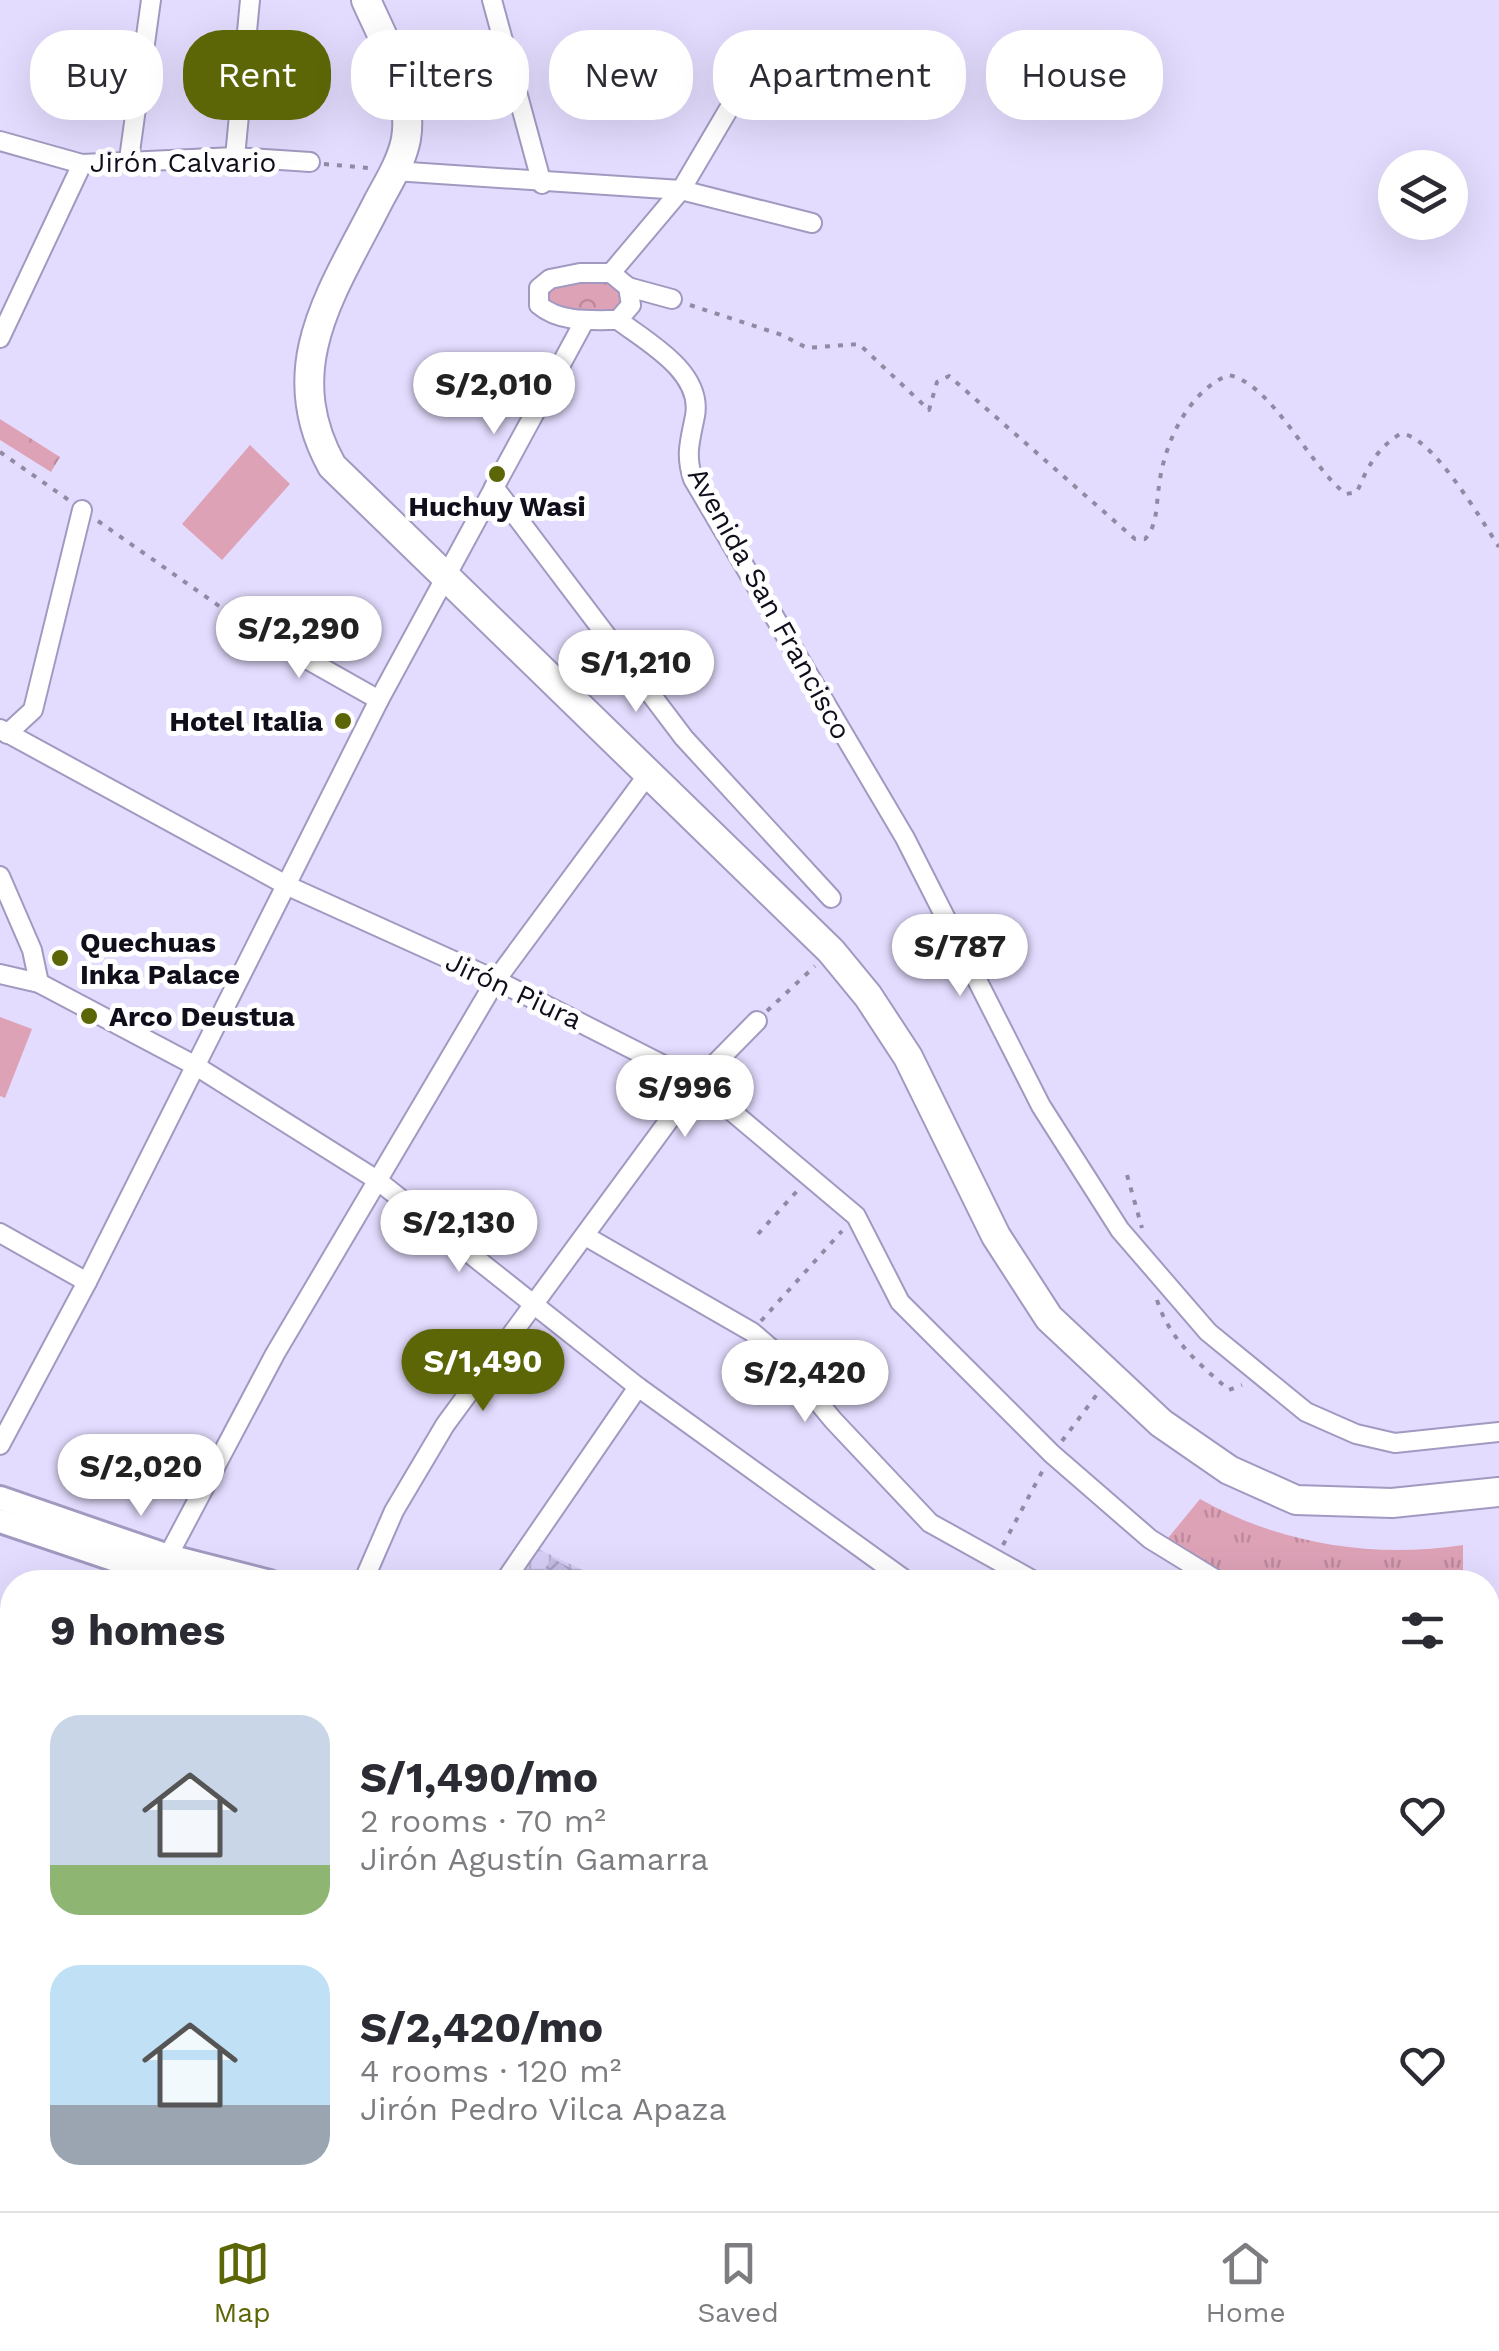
<!DOCTYPE html>
<html lang="en">
<head>
<meta charset="utf-8">
<style>
	body { margin:0; font-family:"Work Sans",sans-serif; background:#f7f7f7; color:#2b2b33; height:100vh; display:flex; flex-direction:column; font-size:38px; white-space:nowrap }
	* { box-sizing:border-box; margin:0 }
	p { font-size:32px; color:#7c7c81 }
	.icon { flex:none; width:55px; height:55px; fill:none; stroke:currentColor; stroke-width:2; stroke-linecap:round; stroke-linejoin:round }
	.map { position:relative; flex:1; overflow:hidden }
	.panel { position:absolute; left:0px; top:1570px; width:1500px; height:642px; display:flex; flex-direction:column; background:#fff; border-radius:40px 40px 0 0; box-shadow:0 10px 40px #0002 }
	.panel>* { flex:none }
	.hud { position:absolute; left:30px; top:30px; width:1440px; height:90px; display:flex; gap:20px }
	.tools { position:absolute; left:1378px; top:150px; display:grid; gap:20px }
	.tools a { display:grid; place-items:center; width:90px; height:90px; border-radius:50%; background:#fff; box-shadow:0 10px 40px #0002; font-size:50px }
	.price { position:absolute; translate:-50% -85px; padding:0 22px; border-radius:35px; background:#fff; color:#222; font-size:32px; line-height:65px; filter:drop-shadow(0 2px 5px #0008) }
	.price::after { content:''; position:absolute; left:50%; top:60px; width:30px; height:22px; margin-left:-15px; background:inherit; clip-path:polygon(0 0,100% 0,50% 100%) }
	.price.active { background:#5d6607; color:#fff }
	ul { padding:0; list-style:none }
	li { display:flex; align-items:center; gap:30px; height:250px; padding:0 50px }
	li span { display:grid; place-items:center; flex:none; width:280px; height:200px; border-radius:30px; color:#555 }
	li>.icon { margin-inline-start:auto }
	span .icon { width:120px; height:120px; fill:#fffc; stroke-width:1 }
	li b { font-size:42px }
	h2 { display:flex; justify-content:space-between; align-items:center; height:120px; padding:0 50px; font-size:42px }
	.chip { padding:0 35px; border-radius:40px; background:#fff; box-shadow:0 10px 40px #0002; font-size:35px; line-height:90px }
	.chip.active { background:#5d6607; color:#fff }
	.dock { display:flex; justify-content:space-around; align-items:center; height:140px; border-top:2px solid #e1e1e2; background:#fff; font-size:28px; color:#7c7c81 }
	.dock a { display:grid; justify-items:center; gap:5px }
	.dock .active { color:#5d6607 }
	.map>svg:first-child { display:block }
</style>
</head>
<body>
<div class="map">
<svg width="1499" height="2211" viewBox="0 0 1499 2211">
	<defs>
		<pattern id="industrial-grid" width="8" height="8" patternUnits="userSpaceOnUse" patternTransform="scale(2.5)"><rect width="8" height="8" fill="#d8cff7"/><path d="M0 4h8M4 0v8" fill="none" stroke="#b8b1d3"/></pattern>
		<pattern id="grass-tufts" width="24" height="20" patternUnits="userSpaceOnUse" patternTransform="scale(2.5)"><rect width="24" height="20" fill="#dea2b7"/><path d="M3 7l-1-3M5 7V3M7 7l1-3M15 17l-1-3M17 17v-4M19 17l1-3" fill="none" stroke="#bd8a9d"/></pattern>
		<pattern id="park-crowns" width="20" height="18" patternUnits="userSpaceOnUse" patternTransform="scale(2.5)"><rect width="20" height="18" fill="#dea2b7"/><path d="M2 6a3 3 0 1 1 6 0M12 15a3 3 0 1 1 6 0" fill="none" stroke="#bd8a9d"/></pattern>
		<pattern id="building-cross-hatch" width="8" height="8" patternUnits="userSpaceOnUse" patternTransform="scale(2.5)"><rect width="8" height="8" fill="#c6bde6"/><path d="M0 0l8 8M0 8l8-8" fill="none" stroke="#a9a1c5"/></pattern>
	</defs>
	<rect width="100%" height="100%" fill="#e4dcfe"/>
	<path fill="url(#industrial-grid)" d="M534,1547L602,1579L510,1582Z"/>
	<path fill="url(#grass-tufts)" d="M1200,1499C1280,1544 1372,1559 1463,1545V1582H1256L1220,1571L1168,1538Z"/>
	<g fill="url(#park-crowns)">
		<path d="M610,274L627,288L618,318L549,313L540,289Z"/>
		<path d="M0,419L60,457L51,472L0,440Z"/>
	</g>
	<g fill="#dea2b7">
		<path d="M250,445L290,484L222,560L182,524Z"/>
		<path d="M0,1017L32,1029L5,1098L0,1096Z"/>
	</g>
	<path fill="url(#building-cross-hatch)" d="M552,1558L574,1570L565,1582H536Z"/>
	<g fill="none" stroke-linecap="round" stroke-linejoin="round">
		<g stroke="#a299c1" stroke-width="22">
			<g id="minor">
				<path d="M492,0L542,184"/>
				<path d="M760,56L681,190L812,223"/>
				<path d="M0,141L82,164L235,157L310,162"/>
				<path d="M235,157L250,0"/>
				<path d="M129,159L151,0"/>
				<path d="M394,171L681,190"/>
				<path d="M580,273H611L628,287L631,305L618,320C592,320 560,323 539,305V288L550,279Z"/>
				<path d="M611,273L681,190"/>
				<path d="M628,287L672,299"/>
				<path d="M618,320C647,342 703,372 695,416C690,441 685,455 693,479L905,838L1041,1106L1120,1230L1208,1332L1306,1412L1356,1434L1395,1443L1499,1432"/>
				<path d="M0,338L82,164"/>
				<path d="M494,487L684,738L831,898"/>
				<path d="M241,622L379,700"/>
				<path d="M0,729L288,886L496,980L697,1082L856,1216L900,1302L1052,1454L1150,1539L1220,1582"/>
				<path d="M7,734L33,710L82,510"/>
				<path d="M0,876L32,950L39,983"/>
				<path d="M0,974L39,983L196,1066L377,1180L638,1387L908,1582"/>
				<path d="M0,1233L87,1282"/>
				<path d="M587,1237L752,1332L781,1357L833,1420L930,1523L1036,1582"/>
				<path d="M0,1445L87,1282L379,700L585,320"/>
				<path d="M147,1582L168,1556L275,1354L496,980L649,773"/>
				<path d="M363,1582L394,1511L445,1425L697,1082L757,1021"/>
				<path d="M504,1582L638,1387"/>
				<path d="M1488,1619L1499,1621"/>
				<path d="M1488,1647L1499,1643"/>
				<path d="M0,1785L12,1790"/>
				<path d="M1488,1797L1499,1798"/>
				<path d="M0,1891L12,1864"/>
				<path d="M1488,2190L1499,2196"/>
				<path d="M1132,2200L1178,2211"/>
				<path d="M67,2211L72,2200"/>
				<path d="M287,2211L300,2200"/>
				<path d="M1201,2211L1230,2200"/>
			</g>
		</g>
		<g stroke="#a299c1" stroke-width="28">
			<g id="major">
				<path d="M0,1498L168,1556L270,1582"/>
				<path d="M0,1521L181,1582"/>
				<path d="M1488,1962L1499,1966"/>
			</g>
		</g>
		<g stroke="#a299c1" stroke-width="32">
			<path id="highway" d="M366,0C384,41 414,92 406,139C402,161 388,183 378,202C333,291 277,367 332,466L831,951L868,996L908,1057L996,1236L1049,1318L1161,1423L1229,1470L1296,1500L1392,1503L1499,1492"/>
		</g>
		<g stroke="#908aa4" stroke-width="4" stroke-dasharray="5 8" stroke-linecap="butt">
			<path d="M324,164L369,168"/>
			<path d="M690,305L782,335L807,348L859,344L929,410L937,382L949,376L1135,539H1145C1158,525 1156,504 1159,486C1164,444 1187,393 1228,375C1271,382 1310,467 1346,494L1357,492C1367,468 1377,448 1400,434C1430,432 1482,521 1499,547"/>
			<path d="M0,452L70,501"/>
			<path d="M98,521L229,613"/>
			<path d="M767,1011L815,966"/>
			<path d="M1127,1175L1142,1228"/>
			<path d="M758,1234L798,1190"/>
			<path d="M1157,1300C1169,1339 1199,1364 1229,1390L1242,1385"/>
			<path d="M761,1321L842,1231"/>
			<path d="M1062,1441L1098,1393"/>
			<path d="M1003,1545L1043,1470"/>
			<path d="M174,2200L191,2211"/>
			<path d="M339,2200L351,2211"/>
			<path d="M982,2200L983,2211"/>
		</g>
		<use href="#minor" stroke="#fff" stroke-width="18"/>
		<use href="#major" stroke="#fff" stroke-width="22"/>
		<use href="#highway" stroke="#fff" stroke-width="28"/>
	</g>
	<g fill="#5d6607" stroke="#fff" stroke-width="4">
		<circle cx="497" cy="474" r="10"/>
		<circle cx="343" cy="721" r="10"/>
		<circle cx="60" cy="958" r="10"/>
		<circle cx="89" cy="1016" r="10"/>
	</g>
	<g text-anchor="middle" stroke-width="10" stroke-linejoin="round" paint-order="stroke">
		<g font-size="28" fill="#110e1c" stroke="#fff">
			<text x="183" y="172">Jirón Calvario</text>
			<text transform="translate(770 603) rotate(61)" y="10">Avenida San Francisco</text>
			<text transform="translate(514 990) rotate(25)" y="10">Jirón Piura</text>
		</g>
		<g font-size="28" font-weight="bold" fill="#110e1c" stroke="#fff" text-anchor="start">
			<text x="497" y="516" text-anchor="middle">Huchuy Wasi</text>
			<text x="323" y="731" text-anchor="end">Hotel Italia</text>
			<text x="80" y="952">Quechuas<tspan x="80" dy="32">Inka Palace</tspan></text>
			<text x="109" y="1026">Arco Deustua</text>
		</g>
	</g>
</svg>
<div class="tools">
<a><svg class="icon" aria-label="layers" viewBox="0 0 24 24"><path d="M12 4l9 5-9 5-9-5zM3 14l9 5 9-5"/></svg></a>
</div>
<b class="price" style="left:494px;top:437px">S/2,010</b>
<b class="price" style="left:299px;top:681px">S/2,290</b>
<b class="price" style="left:636px;top:715px">S/1,210</b>
<b class="price" style="left:960px;top:999px">S/787</b>
<b class="price" style="left:685px;top:1140px">S/996</b>
<b class="price" style="left:459px;top:1275px">S/2,130</b>
<b class="price active" style="left:483px;top:1414px">S/1,490</b>
<b class="price" style="left:805px;top:1425px">S/2,420</b>
<b class="price" style="left:141px;top:1519px">S/2,020</b>
<div class="hud">
<a class="chip">Buy</a>
<a class="chip active">Rent</a>
<a class="chip">Filters</a>
<a class="chip">New</a>
<a class="chip">Apartment</a>
<a class="chip">House</a>
</div>
<section class="panel">
<h2>9 homes<svg class="icon" aria-label="filters" viewBox="0 0 24 24"><path d="M4 7h16M4 17h16"/><circle cx="9" cy="7" r="2"/><circle cx="15" cy="17" r="2"/></svg></h2>
<ul>
<li><span style="background:linear-gradient(#c9d6e8 75%,#8fb573 0)"><svg class="icon" aria-label="home" viewBox="0 0 24 24"><path d="M3 11l9-7 9 7M6 9v11h12V9"/></svg></span><div><b>S/1,490/mo</b><p>2 rooms · 70 m²</p><p>Jirón Agustín Gamarra</p></div><svg class="icon" aria-label="heart" viewBox="0 0 24 24"><path d="M12 20l-8-8c-3-5 5-10 8-4 3-6 11-1 8 4z"/></svg></li>
<li><span style="background:linear-gradient(#bfe0f5 70%,#9aa5b1 0)"><svg class="icon" aria-label="home" viewBox="0 0 24 24"><path d="M3 11l9-7 9 7M6 9v11h12V9"/></svg></span><div><b>S/2,420/mo</b><p>4 rooms · 120 m²</p><p>Jirón Pedro Vilca Apaza</p></div><svg class="icon" aria-label="heart" viewBox="0 0 24 24"><path d="M12 20l-8-8c-3-5 5-10 8-4 3-6 11-1 8 4z"/></svg></li>
</ul>
</section>
</div>
<nav class="dock">
<a class="active"><svg class="icon" aria-label="map" viewBox="0 0 24 24"><path d="M3 6l6-2 6 2 6-2v14l-6 2-6-2-6 2zM9 4v14M15 6v14"/></svg>Map</a>
<a><svg class="icon" aria-label="saved" viewBox="0 0 24 24"><path d="M7 4h10v16l-5-4-5 4z"/></svg>Saved</a>
<a><svg class="icon" aria-label="home" viewBox="0 0 24 24"><path d="M3 11l9-7 9 7M6 9v11h12V9"/></svg>Home</a>
</nav>
</body>
</html>
